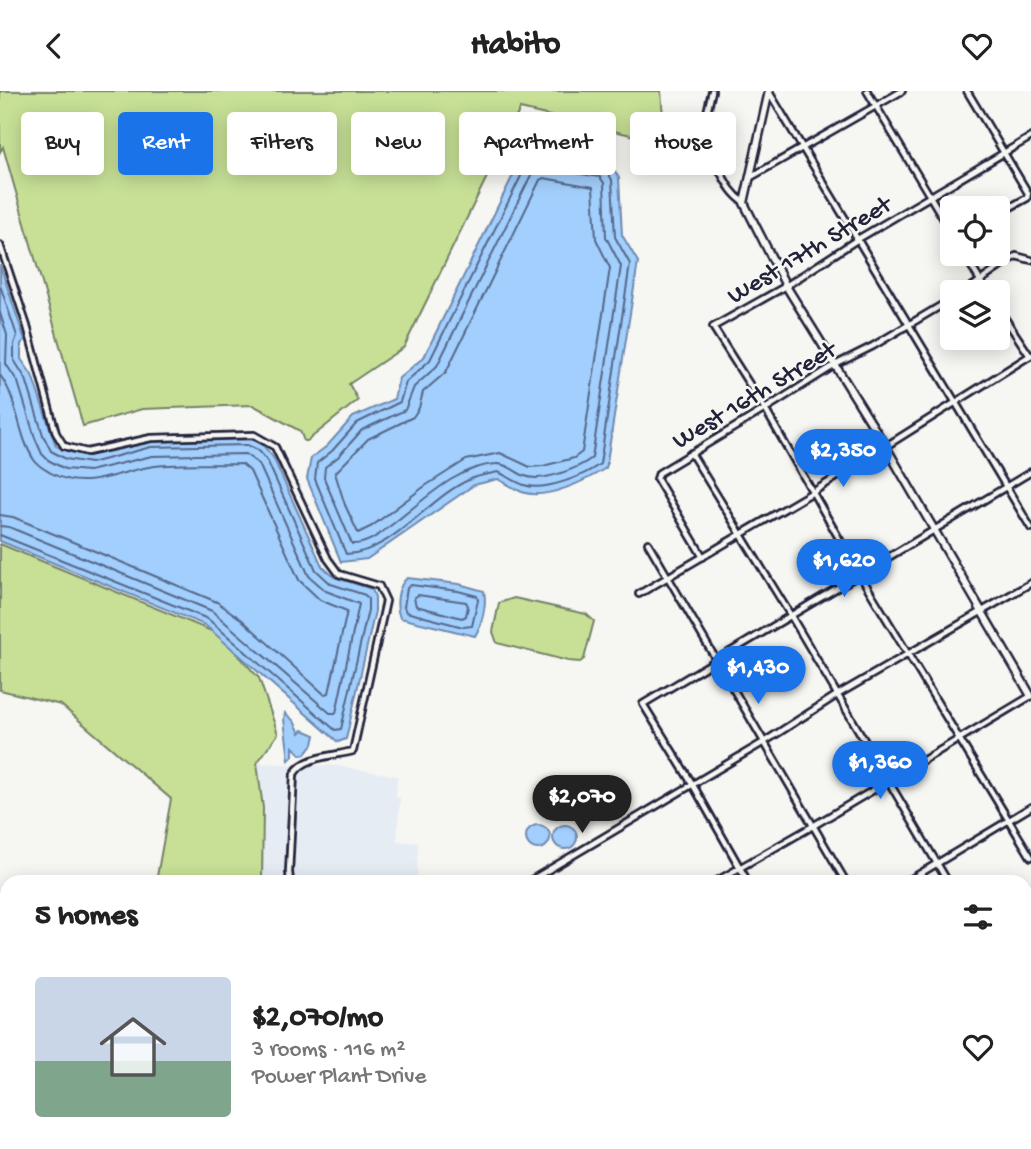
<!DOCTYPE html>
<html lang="en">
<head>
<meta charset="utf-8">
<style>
	body { margin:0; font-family:"Gochi Hand",sans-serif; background:#f6f6f6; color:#222; height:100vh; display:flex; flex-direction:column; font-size:26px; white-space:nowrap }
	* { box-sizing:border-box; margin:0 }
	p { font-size:23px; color:#767676 }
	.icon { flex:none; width:38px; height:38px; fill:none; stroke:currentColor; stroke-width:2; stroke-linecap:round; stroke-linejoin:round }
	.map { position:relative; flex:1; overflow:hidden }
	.drawer { position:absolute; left:0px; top:784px; width:1032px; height:275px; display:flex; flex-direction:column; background:#fff; border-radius:21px 21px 0 0; box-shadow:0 4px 18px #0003 }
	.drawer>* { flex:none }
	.guide { position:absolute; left:21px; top:21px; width:990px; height:63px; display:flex; gap:14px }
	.tools { position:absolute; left:940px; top:105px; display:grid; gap:14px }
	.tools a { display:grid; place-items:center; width:70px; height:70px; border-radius:7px; background:#fff; box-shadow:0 4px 18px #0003; font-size:35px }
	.price { position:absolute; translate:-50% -60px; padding:0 16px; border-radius:24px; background:#1a73e8; color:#fff; font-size:23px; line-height:46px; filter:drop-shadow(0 2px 4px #0008) }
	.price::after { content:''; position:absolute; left:50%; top:42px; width:21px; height:16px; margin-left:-10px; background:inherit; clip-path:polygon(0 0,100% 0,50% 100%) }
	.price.on { background:#222; color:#fff }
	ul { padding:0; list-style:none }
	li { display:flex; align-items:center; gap:21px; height:175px; padding:0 35px }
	li span { display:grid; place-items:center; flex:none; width:196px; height:140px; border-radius:7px; color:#555 }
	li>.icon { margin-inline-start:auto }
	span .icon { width:84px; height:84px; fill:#fffc; stroke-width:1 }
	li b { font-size:30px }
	h2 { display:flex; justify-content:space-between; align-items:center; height:84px; padding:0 35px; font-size:30px }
	.tag { padding:0 24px; border-radius:7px; background:#fff; box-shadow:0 4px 18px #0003; font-size:24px; line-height:63px }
	.tag.on { background:#1a73e8; color:#fff }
	header { display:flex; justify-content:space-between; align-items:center; height:91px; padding:0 35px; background:#fff; font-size:32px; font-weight:700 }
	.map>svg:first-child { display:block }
</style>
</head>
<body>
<header><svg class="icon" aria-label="back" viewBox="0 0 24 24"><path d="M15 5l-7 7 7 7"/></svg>Habito<svg class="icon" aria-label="heart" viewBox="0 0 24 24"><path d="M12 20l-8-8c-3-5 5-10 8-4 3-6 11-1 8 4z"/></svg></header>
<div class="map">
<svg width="1031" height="1058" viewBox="0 0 1031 1058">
	<rect width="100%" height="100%" fill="#f6f6f2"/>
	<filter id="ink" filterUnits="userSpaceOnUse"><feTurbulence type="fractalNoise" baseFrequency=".0143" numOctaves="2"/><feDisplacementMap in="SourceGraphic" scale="14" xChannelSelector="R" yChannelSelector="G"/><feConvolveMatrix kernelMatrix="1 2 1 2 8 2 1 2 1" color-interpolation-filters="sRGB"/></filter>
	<g filter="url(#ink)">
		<g fill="#e6ecf4">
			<path d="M257,672L338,675L397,685L396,706L400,707L397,750L418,752L417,791H262L263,717Z"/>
			<path d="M454,1052H798L802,1058H444Z"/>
		</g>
		<g fill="#c7e096" stroke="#748168" stroke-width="2">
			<path d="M0,0H661L665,52L520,18L404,256L349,293L358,309L307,350H304L300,340L253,314L142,318L83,335L3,56L0,61Z"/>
			<path d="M0,453L219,543L259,587L278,643L257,672L263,717L262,791H156L171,708L61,614L0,599Z"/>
			<path d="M514,507L586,523L594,530L584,568L580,571L568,570L497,552L493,541L499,512Z"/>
			<path d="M28,1052H225L221,1058H21Z"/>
			<path d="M561,1052H601L602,1058H582Z"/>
		</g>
		<g fill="#a2cffd" stroke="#6f8aaf" stroke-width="2">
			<path d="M532,59L609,71L619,87L622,144L638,171L606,377C587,389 546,410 522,401C514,398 506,392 498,388L474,394L367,468L341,471L307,388L311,367L327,355L353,326L394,308L399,287L424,266L521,68Z"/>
			<path d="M0,174L25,249L21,253V268L32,284L56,355C92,375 114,354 150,349C182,345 216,348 249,347L262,353L273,366L322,475L334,486L372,498L375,506V520L346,648L338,651L205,534L0,450Z"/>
			<path d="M407,487L459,493L484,500C487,514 482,533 475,545L400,527C395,514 397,496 407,487Z"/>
			<path d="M285,622L294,630L300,642L303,639L315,644L313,653L305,663L301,664L293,656V665L289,669L284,628Z"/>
			<circle cx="538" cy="746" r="12"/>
			<circle cx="565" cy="746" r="12"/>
		</g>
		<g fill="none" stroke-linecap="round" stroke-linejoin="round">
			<g stroke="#556789" stroke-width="2">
				<path d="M535,67L606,78L612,89L615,146L630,173L600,373C584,385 544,401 524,394C515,391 507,385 498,381C490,383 479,384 471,388C429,405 393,462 346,463L315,388L317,372L332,360L357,332L400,311L406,291L430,269L527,73Z"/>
				<path d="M538,76L600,86L604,92L606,146L621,175L592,367C579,377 542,392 525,385C516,382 507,372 496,373C457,375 423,410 394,432C381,442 368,454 352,453L324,387L325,376L338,366L362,339L405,319L414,296L437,275L534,78Z"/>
				<path d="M544,87L593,96L596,148L610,177L582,361L574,367L543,375L530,376L500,362L466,369L425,395L372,435L358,442L345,414L335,382L368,348L413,326L419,317L423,301L446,281L540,89Z"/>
				<path d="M0,194L17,245L14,253V269L26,288L43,344L51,360L66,368L91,372L151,356L247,354L258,359L267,369L316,479L331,493L365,504L368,508V519L341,638L335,639L208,528L0,444"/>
				<path d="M0,222L7,244L6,273L18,291L35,347L42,363L48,369L65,378L89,380L152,365L245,363L259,373L309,485L326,500L359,513L336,622H330L212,520L9,436L0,435"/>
				<path d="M0,284C19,310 17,343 34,369C38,375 44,378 51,382C87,402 119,379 155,375C184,372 213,374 242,373L250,380L299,489L320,509L347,520L329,602L324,603L241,528L217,511L13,426L0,424"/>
				<path d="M411,494L458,500L477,505L478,509L472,535L463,536L406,521L404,516L407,497Z"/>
				<path d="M418,504L466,511L468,515L466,525L462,527L416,515L414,507Z"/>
			</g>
			<g stroke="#22223b" stroke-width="10">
				<g id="street">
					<path d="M712,0C703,39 699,45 720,80C727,93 732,103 744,111"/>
					<path d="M867,0L952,142"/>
					<path d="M967,0L1028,102L1027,107L998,123"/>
					<path d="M769,1L1031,437"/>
					<path d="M1031,46L858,148L786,195L713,236L765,318L860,484L1031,766"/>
					<path d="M751,86L902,0"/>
					<path d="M0,154L27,235L56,342L64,355L87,361L151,347L254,344L275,356L328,468L339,483L379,495L386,510L353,660C334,665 304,665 294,683L289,781L290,791"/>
					<path d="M964,163L987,201"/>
					<path d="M964,201L1016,165L1031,169"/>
					<path d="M998,217L1030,265"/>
					<path d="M691,362L791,525L948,791"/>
					<path d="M648,452L846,791"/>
					<path d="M703,466L657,388L659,382L765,318L835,274L873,255L952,208"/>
					<path d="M639,503L813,401L1031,264"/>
					<path d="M528,791L764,651L837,604L1031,492"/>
					<path d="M715,791L813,735L1031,605"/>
					<path d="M748,791L693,694L643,613L1031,381"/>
					<path d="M906,791L1031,716"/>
					<path d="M1026,831L1031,827"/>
					<path d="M1026,922L1031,932"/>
					<path d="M1026,940L1031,936"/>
					<path d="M605,1052L606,1058"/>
					<path d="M748,1052L752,1058"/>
					<path d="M905,1052L909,1058"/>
					<path d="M1006,1052L1010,1058"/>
					<path d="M829,1057L838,1052"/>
					<path d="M546,1058L553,1055L566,1058"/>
				</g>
			</g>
			<g stroke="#22223b" stroke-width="11">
				<g id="secondary">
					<path d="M769,0L744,112L786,195L886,356L1031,605"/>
					<path d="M1012,1058L1022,1052"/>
				</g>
			</g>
			<use href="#street" stroke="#f6f6f2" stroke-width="4.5"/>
			<use href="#secondary" stroke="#f6f6f2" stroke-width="6"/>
		</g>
	</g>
	<g text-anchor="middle" stroke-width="5" stroke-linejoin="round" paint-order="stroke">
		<g font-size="26" fill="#22223b" stroke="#f6f6f2">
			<text transform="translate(808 157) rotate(-31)" y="9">West 17th Street</text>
			<text transform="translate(753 302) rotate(-31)" y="9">West 16th Street</text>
		</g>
	</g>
</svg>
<div class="tools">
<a><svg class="icon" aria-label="locate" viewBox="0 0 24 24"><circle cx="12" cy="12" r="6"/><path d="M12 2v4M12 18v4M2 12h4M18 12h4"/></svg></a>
<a><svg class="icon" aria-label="layers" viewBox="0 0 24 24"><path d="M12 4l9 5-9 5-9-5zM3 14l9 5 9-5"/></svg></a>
</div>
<b class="price" style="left:843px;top:398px">$2,350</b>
<b class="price" style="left:844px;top:508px">$1,620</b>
<b class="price" style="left:758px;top:615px">$1,430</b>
<b class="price" style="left:880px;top:710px">$1,360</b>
<b class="price on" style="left:582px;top:744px">$2,070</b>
<div class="guide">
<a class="tag">Buy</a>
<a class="tag on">Rent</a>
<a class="tag">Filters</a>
<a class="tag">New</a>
<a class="tag">Apartment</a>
<a class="tag">House</a>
</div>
<section class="drawer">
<h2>5 homes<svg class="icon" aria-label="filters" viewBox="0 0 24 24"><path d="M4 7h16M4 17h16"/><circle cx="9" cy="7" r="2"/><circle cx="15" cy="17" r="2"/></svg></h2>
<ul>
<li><span style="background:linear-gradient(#c9d6e8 60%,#7fa58c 0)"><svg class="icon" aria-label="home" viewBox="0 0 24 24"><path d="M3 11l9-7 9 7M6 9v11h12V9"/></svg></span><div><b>$2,070/mo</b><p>3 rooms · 116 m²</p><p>Power Plant Drive</p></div><svg class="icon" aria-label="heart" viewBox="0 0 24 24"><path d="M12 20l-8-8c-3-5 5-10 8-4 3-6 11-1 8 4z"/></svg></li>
</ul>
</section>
</div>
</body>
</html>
